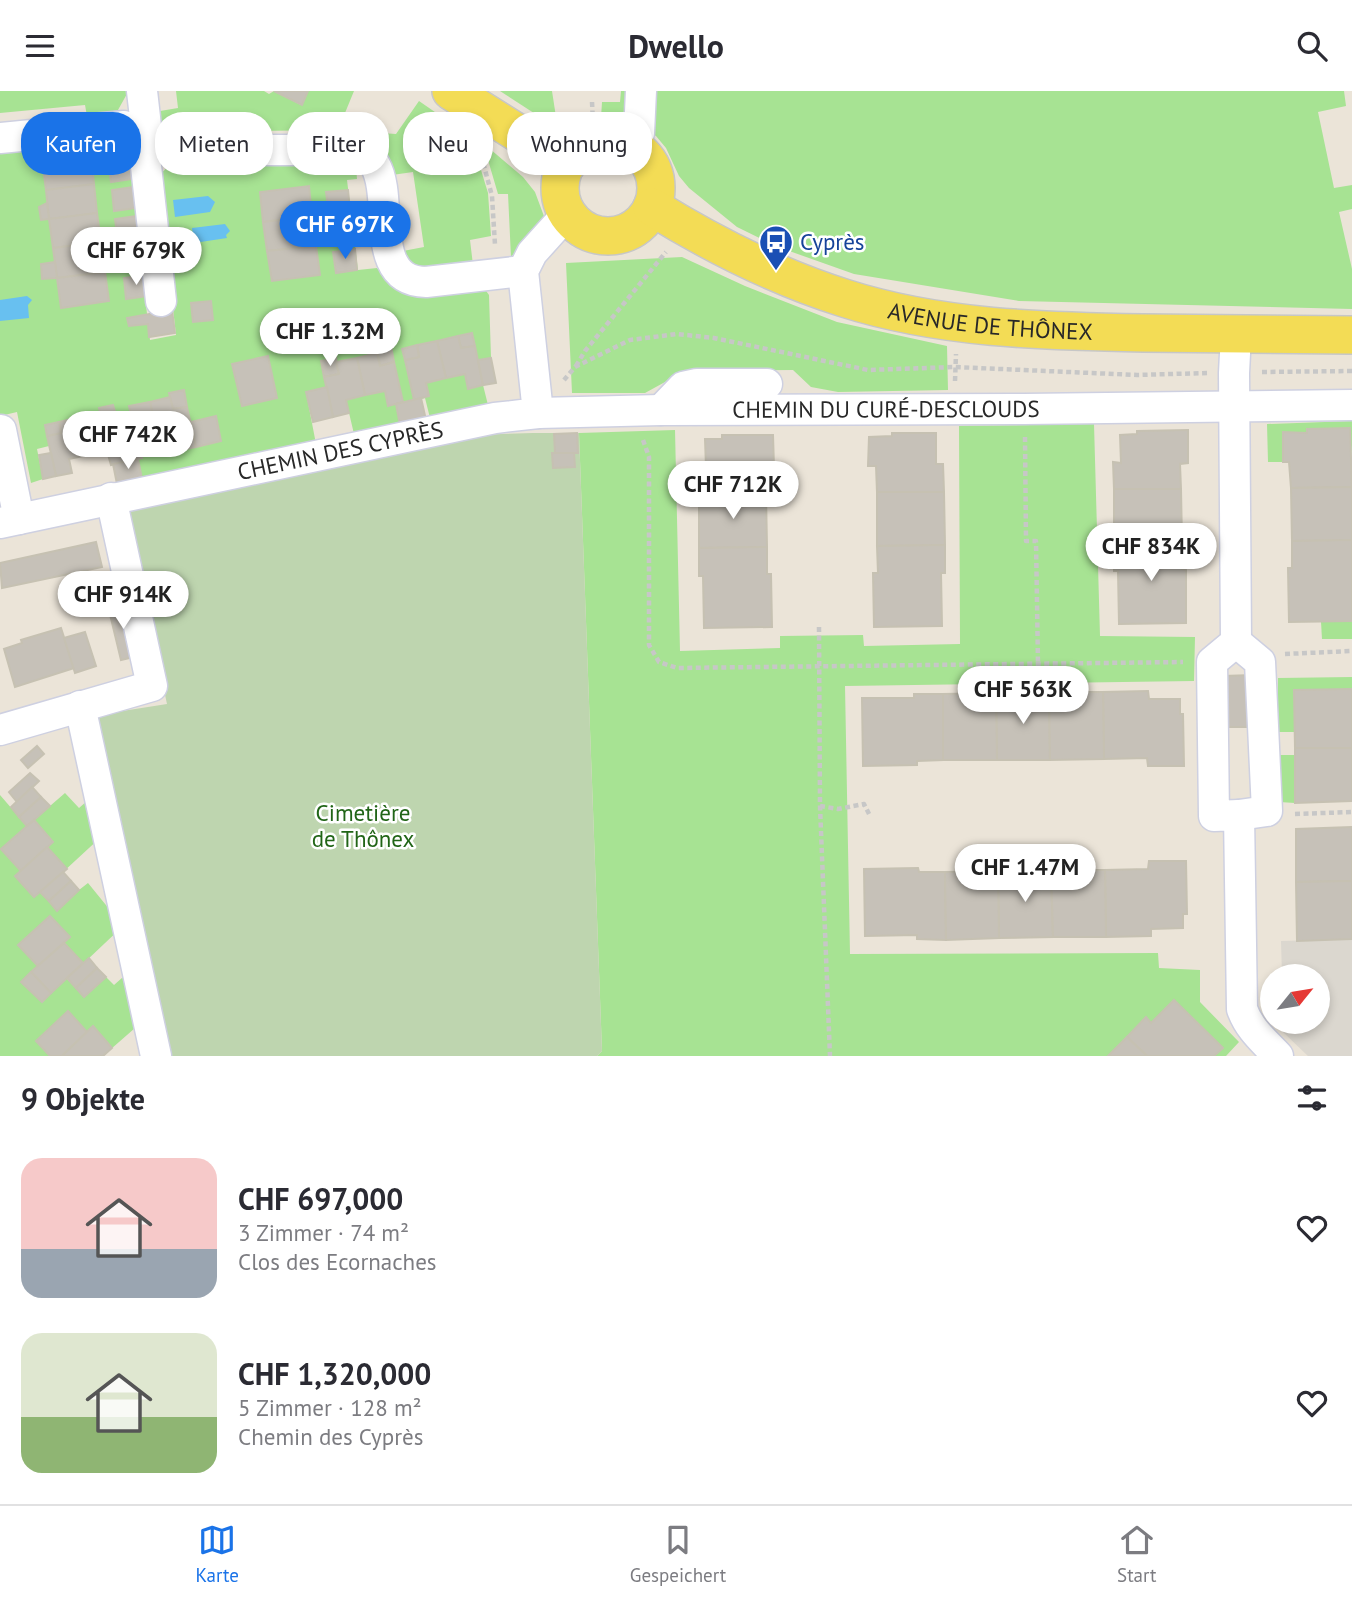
<!DOCTYPE html>
<html lang="de">
<head>
<meta charset="utf-8">
<style>
	body { margin:0; font-family:"PT Sans",sans-serif; background:#f2f2f3; color:#2b2b33; height:100vh; display:flex; flex-direction:column; font-size:26px; white-space:nowrap }
	* { box-sizing:border-box; margin:0 }
	p { font-size:23px; color:#7c7c81 }
	.icon { flex:none; width:38px; height:38px; fill:none; stroke:currentColor; stroke-width:2; stroke-linecap:round; stroke-linejoin:round }
	.map { position:relative; height:965px; overflow:hidden }
	.details { display:flex; flex-direction:column; background:#fff; flex:1 }
	.details>* { flex:none }
	.top-card { position:absolute; left:21px; top:21px; width:700px; height:63px; display:flex; gap:14px }
	.needle { width:46px; rotate:60deg }
	.tools { position:absolute; left:1260px; top:873px; display:grid; gap:14px }
	.tools a { display:grid; place-items:center; width:70px; height:70px; border-radius:50%; background:#fff; box-shadow:0 4px 10px #0003; font-size:35px }
	.price { position:absolute; translate:-50% -60px; padding:0 16px; border-radius:24px; background:#fff; color:#222; font-size:23px; line-height:46px; filter:drop-shadow(0 2px 4px #0008) }
	.price::after { content:''; position:absolute; left:50%; top:42px; width:21px; height:16px; margin-left:-10px; background:inherit; clip-path:polygon(0 0,100% 0,50% 100%) }
	.price.active { background:#1a73e8; color:#fff }
	ul { padding:0; list-style:none }
	li { display:flex; align-items:center; gap:21px; height:175px; padding:0 21px }
	li span { display:grid; place-items:center; flex:none; width:196px; height:140px; border-radius:21px; color:#555 }
	li>.icon { margin-inline-start:auto }
	span .icon { width:84px; height:84px; fill:#fffc; stroke-width:1 }
	li b { font-size:30px }
	h2 { display:flex; justify-content:space-between; align-items:center; height:84px; padding:0 21px; font-size:30px }
	.tag { padding:0 24px; border-radius:28px; background:#fff; box-shadow:0 4px 10px #0003; font-size:24px; line-height:63px }
	.tag.active { background:#1a73e8; color:#fff }
	header { display:flex; justify-content:space-between; align-items:center; height:91px; padding:0 21px; background:#fff; font-size:32px; font-weight:600 }
	.menu { display:flex; justify-content:space-around; align-items:center; height:98px; border-top:2px solid #e1e1e2; background:#fff; font-size:19px; color:#7c7c81 }
	.menu a { display:grid; justify-items:center; gap:4px }
	.menu .active { color:#1a73e8 }
	.map>svg:first-child { display:block }
</style>
</head>
<body>
<header><svg class="icon" aria-label="menu" viewBox="0 0 24 24"><path d="M4 6h16M4 12h16M4 18h16"/></svg>Dwello<svg class="icon" aria-label="search" viewBox="0 0 24 24"><circle cx="10" cy="10" r="6"/><path d="M15 15l6 6"/></svg></header>
<div class="map">
<svg width="1352" height="965" viewBox="0 0 1352 965">
	<rect width="100%" height="100%" fill="#ebe4d8"/>
	<g fill="#a7e393">
		<path d="M0,0H128V1L118,19L87,25L85,14L0,22Z"/>
		<path d="M176,0H264L269,3L274,0L301,14L308,0H354L338,39L396,43L419,10L471,46L488,102L491,145L470,149L473,174L425,179L407,171L403,160L424,156L413,81L392,84C383,47 371,47 337,43V39L183,41V45H171L161,35L160,20L178,17Z"/>
		<path d="M500,0H552L556,26H540Z"/>
		<path d="M621,0H1344L1346,15L1318,21L1334,97L1352,94V118L1339,121L1352,178V218L1019,210L854,183L778,156L737,136L689,97L679,85L666,57L656,45L643,36L623,27H601L602,11H620Z"/>
		<path d="M127,48L150,249L176,244L158,85L169,75L334,72L356,76L357,88L347,89L358,179L377,177L393,195L414,204L484,197L489,204L491,267L496,292L483,294L488,314L430,327L425,307L396,313L400,334L354,343L346,309L365,304L356,267L336,271L327,296L306,301L316,353L142,388L138,368L139,353L158,349L150,311L130,315L132,328L118,330L113,314L99,317L100,321L45,334L49,355L37,358L43,388L31,392L17,321L0,325V62Z"/>
		<path d="M483,52L523,86L535,101L545,128L511,166L508,103H498Z"/>
		<path d="M682,166L745,195L837,231L947,255L948,299L838,301L811,296L793,279L685,280L645,302H572L566,172Z"/>
		<path d="M1352,330V368L1350,338H1307V342L1283,341V371H1268L1267,333Z"/>
		<path d="M1094,333L1100,545L1195,546L1194,590L845,595L850,863L1158,862L1159,877L1200,879V911L1239,951L1226,965H1214L1222,956L1174,909L1151,932L1146,926L1108,965H597L602,960L579,342L675,339L680,560L780,557V545L863,544L864,555L960,553L959,335Z"/>
		<path d="M1352,530V548H1322L1321,531Z"/>
		<path d="M1352,586V598L1294,599V641H1278V587Z"/>
		<path d="M1279,664H1295V712L1279,711Z"/>
		<path d="M65,702L79,717L94,704L102,745L63,781L79,799L88,792L123,835L67,888L75,896L97,877L114,894L131,879L143,930L103,965H0V704L19,726L41,706L50,715Z"/>
	</g>
	<path fill="#bed5af" d="M533,342H579L602,960L597,965H167L97,624L167,613L126,420L475,344Z"/>
	<path fill="#dbd7cf" d="M1352,848V965H1308L1283,941V931H1318V886L1282,885L1281,850Z"/>
	<g fill="#68c0f0">
		<path d="M208,105L215,111L210,121L175,126L173,109Z"/>
		<path d="M225,133L230,140L226,144L227,147L194,152L192,137Z"/>
		<path d="M27,205L32,209L28,214L29,227L0,230V209Z"/>
	</g>
	<g fill="#c6c1b8" stroke="#c6c1b2" stroke-width="2">
		<path d="M274,0H308L302,14Z"/>
		<path d="M91,63L94,93L46,99L42,69Z"/>
		<path d="M130,67L132,88L111,91L108,70Z"/>
		<path d="M94,93L97,122L49,128L46,99Z"/>
		<path d="M309,95L312,125L263,131L260,101Z"/>
		<path d="M134,96L136,117L114,120L112,99Z"/>
		<path d="M348,99L350,120L329,123L326,101Z"/>
		<path d="M47,112L49,128L41,129L39,116Z"/>
		<path d="M97,122L101,151L53,157L49,128Z"/>
		<path d="M137,125L139,146L118,149L115,128Z"/>
		<path d="M312,125L316,155L267,160L263,131Z"/>
		<path d="M351,128L354,149L333,152L330,131Z"/>
		<path d="M101,151L105,181L57,187L53,157Z"/>
		<path d="M141,155L143,176L122,179L119,158Z"/>
		<path d="M316,155L320,184L272,190L267,160Z"/>
		<path d="M355,158L357,179L336,182L333,161Z"/>
		<path d="M55,171L57,187L42,188L41,173Z"/>
		<path d="M105,181L109,210L61,217L57,187Z"/>
		<path d="M145,184L148,205L126,208L124,187Z"/>
		<path d="M211,210L213,229L193,231L191,212Z"/>
		<path d="M172,219L175,242L149,246L148,233L129,235L127,227Z"/>
		<path d="M472,242L475,255L461,257L458,245Z"/>
		<path d="M458,245L461,257L475,255L483,294L468,298L465,283L446,287L437,250Z"/>
		<path d="M437,250L446,287L426,292L429,305L414,309L405,269L419,266L417,254Z"/>
		<path d="M417,254L419,266L405,269L402,258Z"/>
		<path d="M391,255L394,271L380,275L377,258Z"/>
		<path d="M377,262L380,275L394,271L403,311L388,315L385,300L365,304L357,267Z"/>
		<path d="M268,265L277,307L242,315L232,273Z"/>
		<path d="M336,267L339,283L324,286L321,270Z"/>
		<path d="M357,267L365,304L346,309L349,322L333,326L324,286L339,283L336,271Z"/>
		<path d="M491,267L496,292L483,294L478,269Z"/>
		<path d="M327,296L333,326L313,331L306,301Z"/>
		<path d="M184,299L187,316L173,318L169,302Z"/>
		<path d="M170,306L173,318L187,316L196,356L181,359L177,345L158,349L150,311Z"/>
		<path d="M421,307L426,329L400,334L396,313Z"/>
		<path d="M150,311L158,349L139,353L142,367L126,371L118,330L132,328L129,315Z"/>
		<path d="M113,314L118,330L103,334L99,317Z"/>
		<path d="M100,321L103,334L118,330L126,371L111,374L107,360L88,364L80,326Z"/>
		<path d="M216,325L221,350L196,356L191,331Z"/>
		<path d="M80,326L88,364L69,368L72,382L56,385L47,345L61,342L59,331Z"/>
		<path d="M59,331L61,342L47,345L45,334Z"/>
		<path d="M1350,337L1352,396L1291,397L1289,371H1283V341L1307,342V338Z"/>
		<path d="M1188,339V372L1180,373L1181,398H1114L1113,371L1121,372L1120,344L1137,343V340Z"/>
		<path d="M577,342L578,362H555L554,343Z"/>
		<path d="M892,342H936V373H943L944,401H877L876,375H868L869,346L892,345Z"/>
		<path d="M722,344H773L774,376L766,377V403H699L698,376H706L705,348H722Z"/>
		<path d="M51,362L56,385L43,388L39,364Z"/>
		<path d="M552,362H574L575,376L553,377Z"/>
		<path d="M138,368L142,388L117,393L113,373Z"/>
		<path d="M1352,396V449L1292,450L1291,397Z"/>
		<path d="M1114,398H1181L1182,451L1114,453Z"/>
		<path d="M877,401H944L945,454L877,455Z"/>
		<path d="M699,403H766L767,456L699,457Z"/>
		<path d="M1352,449V530L1289,531L1288,477H1292V450Z"/>
		<path d="M96,451L102,476L2,497L0,472Z"/>
		<path d="M1182,451V478L1186,479V532L1119,533L1118,480H1114V453Z"/>
		<path d="M945,454V482H941L942,535L874,536L873,482H878L877,455Z"/>
		<path d="M767,456V483H771L772,536L704,537L703,485H699V457Z"/>
		<path d="M125,511L138,565L121,569L108,515Z"/>
		<path d="M61,537L74,577L15,596L4,558L22,552L21,549Z"/>
		<path d="M85,541L96,575L75,582L64,547Z"/>
		<path d="M1253,584L1254,636H1223V585Z"/>
		<path d="M1352,598V657H1295L1294,599Z"/>
		<path d="M1148,600L1149,608H1180V623H1183L1184,675H1148L1147,667L1104,668L1103,601Z"/>
		<path d="M1049,601L1050,669H997L996,602Z"/>
		<path d="M1049,601H1103L1104,668L1050,669Z"/>
		<path d="M996,602L997,669H943V603Z"/>
		<path d="M914,603H943V669L917,670V674L863,675L862,607H914Z"/>
		<path d="M37,655L44,663L28,677L21,669Z"/>
		<path d="M1295,657H1352V710L1295,712Z"/>
		<path d="M30,682L39,690L17,711L9,701Z"/>
		<path d="M32,696L41,706L19,726L11,716Z"/>
		<path d="M41,706L50,715L27,735L19,726Z"/>
		<path d="M34,729L53,751L21,780L1,758Z"/>
		<path d="M1352,736V790L1296,791V738Z"/>
		<path d="M47,756L67,778L34,806L15,785Z"/>
		<path d="M1149,770H1186L1187,823H1183V837L1151,838V845L1106,846L1105,779L1148,778Z"/>
		<path d="M918,777L919,781H945L946,849L917,848V844L865,845L864,778Z"/>
		<path d="M1051,779L1053,846L999,847L998,780Z"/>
		<path d="M1051,779H1105L1106,846H1053Z"/>
		<path d="M998,780L999,847L946,849L945,781Z"/>
		<path d="M63,781L71,790L49,810L40,801Z"/>
		<path d="M71,790L79,799L57,820L49,810Z"/>
		<path d="M1352,790V848L1297,850L1296,791Z"/>
		<path d="M50,825L70,846L38,875L18,854Z"/>
		<path d="M64,852L83,872L51,902L31,881Z"/>
		<path d="M89,867L97,877L76,897L67,887Z"/>
		<path d="M97,877L106,886L84,906L76,897Z"/>
		<path d="M31,881L51,902L42,911L21,891Z"/>
		<path d="M1174,909L1223,957L1214,965H1147L1127,946L1146,926L1151,932Z"/>
		<path d="M68,920L87,941L62,965H50L36,950Z"/>
		<path d="M93,935L112,957L103,965H62Z"/>
		<path d="M1127,946L1147,965H1108Z"/>
	</g>
	<g fill="none" stroke-linecap="round" stroke-linejoin="round">
		<g stroke="#ced0e1" stroke-width="33">
			<g id="minor">
				<path d="M142,0L147,44L144,57L161,210"/>
				<path d="M0,47L124,35L147,44L161,57L177,59H360C365,64 371,68 375,74C395,108 367,190 426,191L523,180"/>
				<path d="M634,56L639,42L641,0"/>
				<path d="M1236,243L1234,282L1236,551L1212,571L1214,725L1239,724L1242,918C1249,938 1264,950 1278,965"/>
				<path d="M661,319L683,296L697,293H767"/>
				<path id="s1" d="M538,322L661,319L1024,318L1352,314"/>
				<path d="M1,339L19,428"/>
				<path id="s2" d="M0,432L495,327L538,322L523,180L532,162L568,122"/>
				<path d="M1236,551L1260,571L1267,720L1239,724"/>
				<path d="M80,615L156,965"/>
				<path d="M0,639L152,595L111,407"/>
			</g>
		</g>
		<g stroke="#c7c7c7" stroke-width="40">
			<g id="major">
				<path d="M451,0L567,73"/>
				<circle cx="608" cy="97" r="48"/>
				<path id="s3" d="M652,116C712,153 777,186 844,207C940,238 1044,240 1144,242C1214,243 1283,243 1352,244"/>
			</g>
		</g>
		<g stroke="#c7c7c7" stroke-width="4.5" stroke-dasharray="5 3.5" stroke-linecap="butt">
			<path d="M592,11L594,51"/>
			<path d="M479,56L492,105L495,154"/>
			<path d="M576,275L585,260L666,161"/>
			<path d="M1262,281L1352,280"/>
			<path d="M564,289L575,276L630,249L677,243L714,247L868,279L955,276L1137,284L1207,282"/>
			<path d="M955,290L956,263"/>
			<path d="M1025,346L1026,450H1036L1038,573"/>
			<path d="M643,349L649,366V554L659,571L677,577L1183,571"/>
			<path d="M819,536L820,715L830,965"/>
			<path d="M1285,563L1352,560"/>
			<path d="M820,715L838,718L864,713L870,725"/>
			<path d="M1295,723L1352,721"/>
		</g>
		<use href="#minor" stroke="#fff" stroke-width="30"/>
		<use href="#major" stroke="#f3dc55" stroke-width="37"/>
	</g>
	<defs>
		<g id="bus-pin" transform="scale(1.75)"><path d="M0 17L-7.5 6A9.5 9.5 0 1 1 7.5 6Z" fill="#1a4fb4" stroke="#fff"/><path d="M-5-6H5V4H4V6H2V4H-2V6H-4V4H-5ZM-3.5-4V0h7V-4ZM-3.5 1.2v1.5H-2V1.2ZM2 1.2v1.5H3.5V1.2Z" fill="#fff"/></g>
	</defs>
	<g fill-rule="evenodd">
		<use href="#bus-pin" x="776" y="151"/>
	</g>
	<g text-anchor="middle" stroke-width="5" stroke-linejoin="round" paint-order="stroke">
		<g font-size="23" fill="#164399" stroke="#fff" text-anchor="start">
			<text x="800" y="159">Cyprès</text>
		</g>
		<g font-size="23" fill="#282828" stroke="#fff">
			<text dy="8" stroke="none"><textPath href="#s3" startOffset="362">AVENUE DE THÔNEX</textPath></text>
			<text dy="8" stroke="none"><textPath href="#s1" startOffset="348">CHEMIN DU CURÉ-DESCLOUDS</textPath></text>
			<text dy="8" stroke="none"><textPath href="#s2" startOffset="348">CHEMIN DES CYPRÈS</textPath></text>
		</g>
		<g font-size="23" fill="#216517" stroke="#fff">
			<text x="363" y="730">Cimetière<tspan x="363" dy="26">de Thônex</tspan></text>
		</g>
	</g>
</svg>
<div class="tools">
<a><svg class="needle" viewBox="-14 -14 28 28"><path d="M0-13l5 13h-10z" fill="#e53935"/><path d="M0 13l5-13h-10z" fill="#7c7c81"/></svg></a>
</div>
<b class="price active" style="left:345px;top:170px">CHF 697K</b>
<b class="price" style="left:136px;top:196px">CHF 679K</b>
<b class="price" style="left:330px;top:277px">CHF 1.32M</b>
<b class="price" style="left:128px;top:380px">CHF 742K</b>
<b class="price" style="left:733px;top:430px">CHF 712K</b>
<b class="price" style="left:1151px;top:492px">CHF 834K</b>
<b class="price" style="left:123px;top:540px">CHF 914K</b>
<b class="price" style="left:1023px;top:635px">CHF 563K</b>
<b class="price" style="left:1025px;top:813px">CHF 1.47M</b>
<div class="top-card">
<a class="tag active">Kaufen</a>
<a class="tag">Mieten</a>
<a class="tag">Filter</a>
<a class="tag">Neu</a>
<a class="tag">Wohnung</a>
</div>
</div>
<section class="details">
<h2>9 Objekte<svg class="icon" aria-label="filters" viewBox="0 0 24 24"><path d="M4 7h16M4 17h16"/><circle cx="9" cy="7" r="2"/><circle cx="15" cy="17" r="2"/></svg></h2>
<ul>
<li><span style="background:linear-gradient(#f6c9c9 65%,#9aa5b1 0)"><svg class="icon" aria-label="home" viewBox="0 0 24 24"><path d="M3 11l9-7 9 7M6 9v11h12V9"/></svg></span><div><b>CHF 697,000</b><p>3 Zimmer · 74 m²</p><p>Clos des Ecornaches</p></div><svg class="icon" aria-label="heart" viewBox="0 0 24 24"><path d="M12 20l-8-8c-3-5 5-10 8-4 3-6 11-1 8 4z"/></svg></li>
<li><span style="background:linear-gradient(#dfe7d0 60%,#8fb573 0)"><svg class="icon" aria-label="home" viewBox="0 0 24 24"><path d="M3 11l9-7 9 7M6 9v11h12V9"/></svg></span><div><b>CHF 1,320,000</b><p>5 Zimmer · 128 m²</p><p>Chemin des Cyprès</p></div><svg class="icon" aria-label="heart" viewBox="0 0 24 24"><path d="M12 20l-8-8c-3-5 5-10 8-4 3-6 11-1 8 4z"/></svg></li>
</ul>
</section>
<nav class="menu">
<a class="active"><svg class="icon" aria-label="map" viewBox="0 0 24 24"><path d="M3 6l6-2 6 2 6-2v14l-6 2-6-2-6 2zM9 4v14M15 6v14"/></svg>Karte</a>
<a><svg class="icon" aria-label="saved" viewBox="0 0 24 24"><path d="M7 4h10v16l-5-4-5 4z"/></svg>Gespeichert</a>
<a><svg class="icon" aria-label="home" viewBox="0 0 24 24"><path d="M3 11l9-7 9 7M6 9v11h12V9"/></svg>Start</a>
</nav>
</body>
</html>
